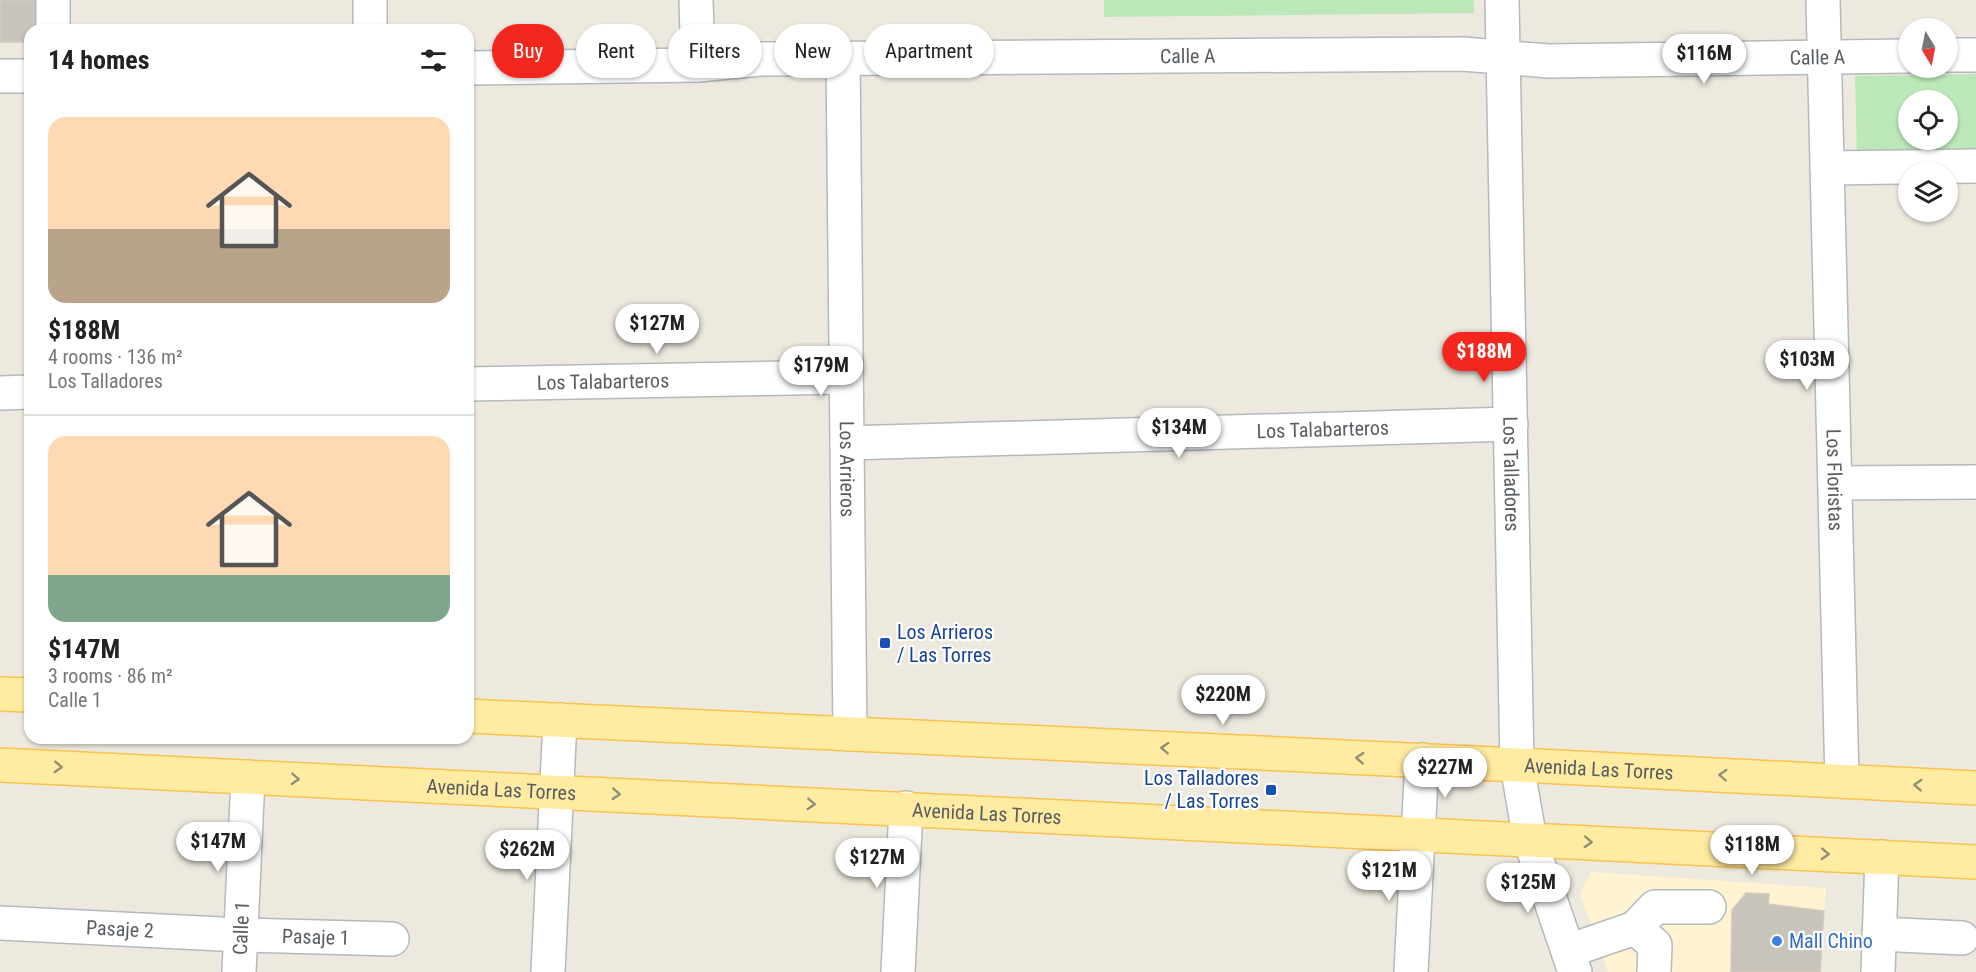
<!DOCTYPE html>
<html lang="en">
<head>
<meta charset="utf-8">
<style>
	body { margin:0; font-family:"Roboto Condensed",sans-serif; background:#f2f2f2; color:#222; height:100vh; display:flex; flex-direction:column; font-size:22px; white-space:nowrap }
	* { box-sizing:border-box; margin:0 }
	p { font-size:20px; color:#767676 }
	.icon { flex:none; width:33px; height:33px; fill:none; stroke:currentColor; stroke-width:2; stroke-linecap:round; stroke-linejoin:round }
	.map { position:relative; flex:1; overflow:hidden }
	.details { position:absolute; left:24px; top:24px; width:450px; height:720px; display:flex; flex-direction:column; background:#fff; border-radius:18px; box-shadow:0 2px 4px #0004 }
	.details>* { flex:none }
	.banner { position:absolute; left:492px; top:24px; width:570px; height:54px; display:flex; gap:12px }
	.needle { width:39px; rotate:170deg }
	.buttons { position:absolute; left:1898px; top:18px; display:grid; gap:12px }
	.buttons a { display:grid; place-items:center; width:60px; height:60px; border-radius:50%; background:#fff; box-shadow:0 2px 4px #0004; font-size:30px }
	.price { position:absolute; translate:-50% -51px; padding:0 14px; border-radius:21px; background:#fff; color:#222; font-size:20px; line-height:39px; filter:drop-shadow(0 2px 3px #0008) }
	.price::after { content:''; position:absolute; left:50%; top:36px; width:18px; height:14px; margin-left:-9px; background:inherit; clip-path:polygon(0 0,100% 0,50% 100%) }
	.price.current { background:#f3271e; color:#fff }
	ul { padding:0; list-style:none }
	li { display:grid; align-content:center; gap:12px; height:318px; padding:0 24px }
	li+li { border-top:2px solid #e0e0e0 }
	li span { display:grid; place-items:center; height:186px; border-radius:18px; color:#555 }
	li>.icon { margin-inline-start:auto }
	span .icon { width:108px; height:108px; fill:#fffc; stroke-width:1 }
	li b { font-size:26px }
	h2 { display:flex; justify-content:space-between; align-items:center; height:72px; padding:0 24px; font-size:26px }
	.pill { padding:0 21px; border-radius:27px; background:#fff; box-shadow:0 2px 4px #0004; font-size:21px; line-height:54px }
	.pill.current { background:#f3271e; color:#fff }
	.map>svg:first-child { display:block }
</style>
</head>
<body>
<div class="map">
<svg width="1976" height="972" viewBox="0 0 1976 972">
	<rect width="100%" height="100%" fill="#ede9df"/>
	<path fill="#fff3d2" d="M1591,872L1826,888L1820,972H1608L1580,894Z"/>
	<g fill="#bbe7b9" fill-rule="evenodd">
		<path d="M1104,0H1474V13L1104,17Z"/>
		<path d="M1976,74V153L1857,155L1855,76ZM1908,100H1947V140H1908Z"/>
	</g>
	<g fill="#c8c4bc" stroke="#d2cabd" stroke-width="1.5">
		<path d="M0,0H45V30H30V42H0Z"/>
		<path d="M1746,893L1769,894L1768,904L1824,911L1820,972H1731L1732,910Z"/>
	</g>
	<g fill="none" stroke-linecap="round" stroke-linejoin="round">
		<g stroke="#b5b8bd" stroke-width="36">
			<g id="minor">
				<path d="M53,0V30"/>
				<path d="M370,0V30"/>
				<path d="M696,0L698,65"/>
				<path id="s1" d="M1502,0L1517,765L1530,840L1575,972"/>
				<path id="s2" d="M1823,0L1842,781"/>
				<path d="M1947,55H1976"/>
				<path id="s3" d="M843,59L850,734"/>
				<path id="s4" d="M468,68L698,65L761,59L1463,54L1548,61L1908,56"/>
				<path d="M0,76H30"/>
				<path d="M1827,168L1976,166"/>
				<path id="s5" d="M468,384L846,377"/>
				<path d="M0,393L30,392"/>
				<path id="s6" d="M847,443L1511,424"/>
				<path d="M1835,483L1976,482"/>
				<path id="s7" d="M0,923L241,935L392,939"/>
				<path d="M1635,928L1655,945L1654,972"/>
				<path d="M1879,934L1962,938"/>
				<path d="M1568,951L1635,928L1655,907H1709"/>
				<path id="s8" d="M239,972L248,777"/>
				<path d="M548,972L560,720"/>
				<path d="M898,972L906,808"/>
				<path d="M1411,972L1422,760"/>
				<path d="M1878,972L1882,857"/>
			</g>
		</g>
		<g stroke="#fac24b" stroke-width="36">
			<g id="major">
				<path d="M0,694L30,695"/>
				<path id="s9" d="M468,716L1517,765L1976,788"/>
				<path id="s10" d="M0,765L1976,862"/>
			</g>
		</g>
		<use href="#minor" stroke="#fff" stroke-width="33"/>
		<use href="#major" stroke="#ffeca2" stroke-width="33"/>
	</g>
	<defs><path id="oneway-chevron" d="M-2-3.5L2.5 0L-2 3.5" fill="none" stroke-width="1.6" stroke-linecap="round" stroke-linejoin="round" transform="scale(1.5)"/></defs>
	<g stroke="#928f78">
		<use href="#oneway-chevron" transform="translate(1165 748) rotate(-177)"/>
		<use href="#oneway-chevron" transform="translate(1360 758) rotate(-177)"/>
		<use href="#oneway-chevron" transform="translate(58 767) rotate(3)"/>
		<use href="#oneway-chevron" transform="translate(1723 775) rotate(-177)"/>
		<use href="#oneway-chevron" transform="translate(295 779) rotate(3)"/>
		<use href="#oneway-chevron" transform="translate(1918 785) rotate(-177)"/>
		<use href="#oneway-chevron" transform="translate(616 794) rotate(3)"/>
		<use href="#oneway-chevron" transform="translate(811 804) rotate(3)"/>
		<use href="#oneway-chevron" transform="translate(1588 842) rotate(3)"/>
		<use href="#oneway-chevron" transform="translate(1825 854) rotate(3)"/>
	</g>
	<g fill="#1a4fb4" stroke="#fff" stroke-width="2">
		<rect x="879" y="637" width="12" height="12" rx="3"/>
		<rect x="1265" y="784" width="12" height="12" rx="3"/>
	</g>
	<circle fill="#3f7fe0" stroke="#fff" stroke-width="2" cx="1777" cy="941" r="6"/>
	<g text-anchor="middle" stroke-width="4.5" stroke-linejoin="round" paint-order="stroke">
		<g font-size="20" fill="#585d62" stroke="#fff">
			<text dy="7" stroke="none"><textPath href="#s4" startOffset="720">Calle A</textPath></text>
			<text dy="7" stroke="none"><textPath href="#s4" startOffset="1350">Calle A</textPath></text>
			<text dy="7" stroke="none"><textPath href="#s5" startOffset="135">Los Talabarteros</textPath></text>
			<text dy="7" stroke="none"><textPath href="#s6" startOffset="476">Los Talabarteros</textPath></text>
			<text dy="7" stroke="none"><textPath href="#s3" startOffset="410">Los Arrieros</textPath></text>
			<text dy="7" stroke="none"><textPath href="#s1" startOffset="474">Los Talladores</textPath></text>
			<text dy="7" stroke="none"><textPath href="#s2" startOffset="480">Los Floristas</textPath></text>
			<text dy="7" stroke="none"><textPath href="#s9" startOffset="1132">Avenida Las Torres</textPath></text>
			<text dy="7" stroke="none"><textPath href="#s10" startOffset="502">Avenida Las Torres</textPath></text>
			<text dy="7" stroke="none"><textPath href="#s10" startOffset="988">Avenida Las Torres</textPath></text>
			<text dy="7" stroke="none"><textPath href="#s8" startOffset="44">Calle 1</textPath></text>
			<text dy="7" stroke="none"><textPath href="#s7" startOffset="120">Pasaje 2</textPath></text>
			<text dy="7" stroke="none"><textPath href="#s7" startOffset="316">Pasaje 1</textPath></text>
		</g>
		<g font-size="20" fill="#164399" stroke="#fff" text-anchor="start">
			<text x="897" y="639">Los Arrieros<tspan x="897" dy="23">/ Las Torres</tspan></text>
			<text x="1259" y="785" text-anchor="end">Los Talladores<tspan x="1259" dy="23">/ Las Torres</tspan></text>
		</g>
		<g font-size="20" fill="#366cbe" stroke="#fff" text-anchor="start">
			<text x="1789" y="948">Mall Chino</text>
		</g>
	</g>
</svg>
<div class="buttons">
<a><svg class="needle" viewBox="-14 -14 28 28"><path d="M0-13l5 13h-10z" fill="#e53935"/><path d="M0 13l5-13h-10z" fill="#767676"/></svg></a>
<a><svg class="icon" aria-label="locate" viewBox="0 0 24 24"><circle cx="12" cy="12" r="6"/><path d="M12 2v4M12 18v4M2 12h4M18 12h4"/></svg></a>
<a><svg class="icon" aria-label="layers" viewBox="0 0 24 24"><path d="M12 4l9 5-9 5-9-5zM3 14l9 5 9-5"/></svg></a>
</div>
<b class="price" style="left:1704px;top:85px">$116M</b>
<b class="price" style="left:657px;top:355px">$127M</b>
<b class="price current" style="left:1484px;top:383px">$188M</b>
<b class="price" style="left:1807px;top:391px">$103M</b>
<b class="price" style="left:821px;top:397px">$179M</b>
<b class="price" style="left:1179px;top:459px">$134M</b>
<b class="price" style="left:1223px;top:726px">$220M</b>
<b class="price" style="left:1445px;top:799px">$227M</b>
<b class="price" style="left:218px;top:873px">$147M</b>
<b class="price" style="left:1752px;top:876px">$118M</b>
<b class="price" style="left:527px;top:881px">$262M</b>
<b class="price" style="left:877px;top:889px">$127M</b>
<b class="price" style="left:1389px;top:902px">$121M</b>
<b class="price" style="left:1528px;top:914px">$125M</b>
<div class="banner">
<a class="pill current">Buy</a>
<a class="pill">Rent</a>
<a class="pill">Filters</a>
<a class="pill">New</a>
<a class="pill">Apartment</a>
</div>
<section class="details">
<h2>14 homes<svg class="icon" aria-label="filters" viewBox="0 0 24 24"><path d="M4 7h16M4 17h16"/><circle cx="9" cy="7" r="2"/><circle cx="15" cy="17" r="2"/></svg></h2>
<ul>
<li><span style="background:linear-gradient(#ffd9b3 60%,#b9a48a 0)"><svg class="icon" aria-label="home" viewBox="0 0 24 24"><path d="M3 11l9-7 9 7M6 9v11h12V9"/></svg></span><div><b>$188M</b><p>4 rooms · 136 m²</p><p>Los Talladores</p></div></li>
<li><span style="background:linear-gradient(#ffd9b3 75%,#7fa58c 0)"><svg class="icon" aria-label="home" viewBox="0 0 24 24"><path d="M3 11l9-7 9 7M6 9v11h12V9"/></svg></span><div><b>$147M</b><p>3 rooms · 86 m²</p><p>Calle 1</p></div></li>
</ul>
</section>
</div>
</body>
</html>
